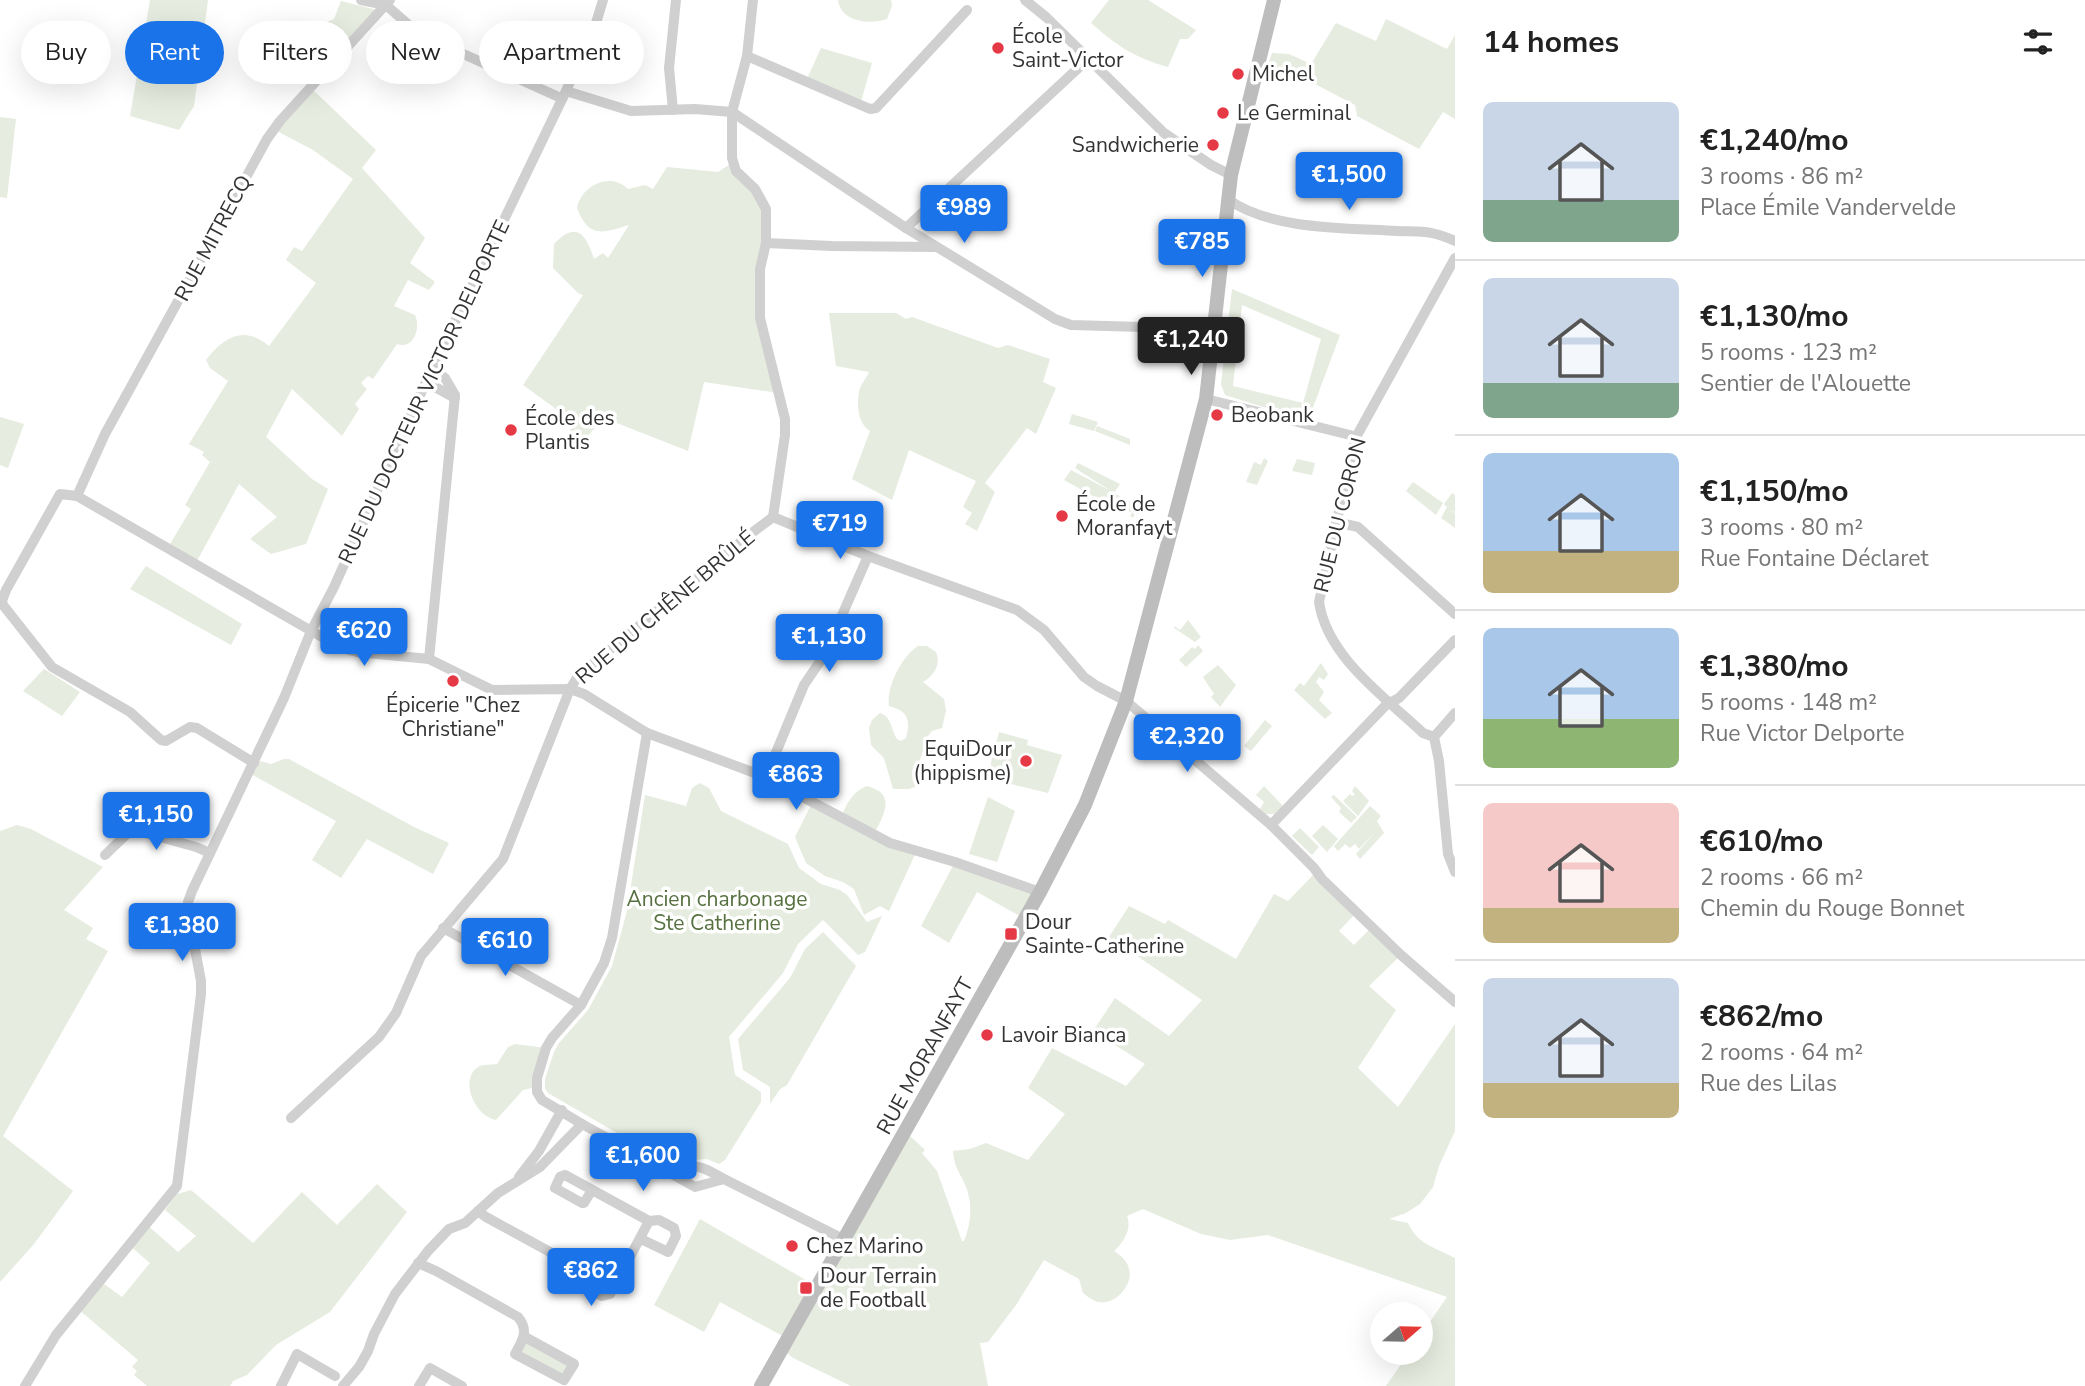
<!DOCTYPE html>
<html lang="en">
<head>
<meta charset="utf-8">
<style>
	body { margin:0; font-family:"Nunito Sans",sans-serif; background:#f2f2f2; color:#222; height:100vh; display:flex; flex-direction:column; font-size:26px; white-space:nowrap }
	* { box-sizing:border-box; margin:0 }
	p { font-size:23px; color:#767676 }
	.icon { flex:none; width:38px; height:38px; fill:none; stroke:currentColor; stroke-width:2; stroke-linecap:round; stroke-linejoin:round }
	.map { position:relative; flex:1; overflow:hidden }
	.side { display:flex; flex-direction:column; background:#fff; width:630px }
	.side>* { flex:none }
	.hud { position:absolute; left:21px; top:21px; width:665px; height:63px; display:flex; gap:14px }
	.needle { width:46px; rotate:70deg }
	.controls { position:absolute; left:1370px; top:1302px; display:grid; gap:14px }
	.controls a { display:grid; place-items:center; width:63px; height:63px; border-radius:50%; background:#fff; box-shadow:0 7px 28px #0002; font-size:35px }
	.price { position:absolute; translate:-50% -60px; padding:0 16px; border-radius:7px; background:#1a73e8; color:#fff; font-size:23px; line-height:46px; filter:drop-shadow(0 2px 4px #0008) }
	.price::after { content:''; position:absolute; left:50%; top:42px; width:21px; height:16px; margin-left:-10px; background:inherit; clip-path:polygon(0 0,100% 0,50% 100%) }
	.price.selected { background:#222; color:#fff }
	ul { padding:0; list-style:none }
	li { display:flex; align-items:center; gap:21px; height:175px; padding:0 28px }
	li+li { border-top:2px solid #e0e0e0 }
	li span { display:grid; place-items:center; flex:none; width:196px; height:140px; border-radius:10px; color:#555 }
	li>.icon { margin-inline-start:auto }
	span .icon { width:84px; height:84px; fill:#fffc; stroke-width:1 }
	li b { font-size:30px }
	h2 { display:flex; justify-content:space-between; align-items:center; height:84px; padding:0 28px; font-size:30px }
	.chip { padding:0 24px; border-radius:32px; background:#fff; box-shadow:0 7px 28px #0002; font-size:24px; line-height:63px }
	.chip.selected { background:#1a73e8; color:#fff }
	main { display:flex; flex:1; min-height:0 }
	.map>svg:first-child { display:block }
</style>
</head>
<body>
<main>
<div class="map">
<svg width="1455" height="1386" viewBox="0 0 1455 1386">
	<rect width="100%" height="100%" fill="#fff"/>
	<g fill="#e6ecdf" fill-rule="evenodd">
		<path d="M150,0H208L194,106L179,130L130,116Z"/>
		<path d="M838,0H891L892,6L887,19C869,25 841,22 838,0Z"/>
		<path d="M1109,0H1148L1196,30L1188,39H1180L1168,67C1135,58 1116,45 1091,23Z"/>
		<path d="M341,1L373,9L379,14L326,63L321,67L308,69L309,51L323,53L327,22L334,19Z"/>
		<path d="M1386,19L1447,49L1455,35V119L1443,112L1419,149L1357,116L1355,105L1292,72L1268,65L1272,53L1289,54L1311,64L1336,23L1376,41Z"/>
		<path d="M821,48L872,63L860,105L806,81Z"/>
		<path d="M310,87L376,150L362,168L425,238L410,263L435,282L429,290L408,280L394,306L415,315C421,328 414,350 397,344L373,379L368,376L361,383L367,389L355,404L359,409L342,436L292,389L266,437L312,479L328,489L306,544L271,554L250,539L277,517L239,484L197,561L170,544L191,509L185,505L210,462L202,455L204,452L189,444L228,381L210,368L206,360C224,337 244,325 269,346L316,283L286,260L294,247L302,251L353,179L313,150L273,129Z"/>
		<path d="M0,117L16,119L7,198L0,197Z"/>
		<path d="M732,163L766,209L760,295L778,393L704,382L688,451L604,418L584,440L570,430L574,422L523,385L583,295L578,293L553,268L554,244C577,220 586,235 594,259L603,253L608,258L629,225C603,233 589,239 577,208C581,186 610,171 628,189L645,185L653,189L667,167L718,172Z"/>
		<path d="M1232,289L1340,335L1308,421L1225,395L1221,384ZM1242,305L1321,339L1303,403L1233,386Z"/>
		<path d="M829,313H896L906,319L912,317L998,348L1008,345L1050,359L1043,382L1056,388L1036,434L1027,428L985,483L995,492L977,531L965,524L972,513L963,507L976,481L909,450L892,500L852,479L870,431C857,423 856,402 860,388C862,383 867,377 869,372L836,366Z"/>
		<path d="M1072,414L1098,422L1094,431L1069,424Z"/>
		<path d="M0,417L24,424L8,468L0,465Z"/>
		<path d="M1097,426L1130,439V445L1095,431Z"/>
		<path d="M1264,458L1268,461L1257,485L1246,482L1254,462L1261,465Z"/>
		<path d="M1297,459L1315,463L1312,475L1292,471Z"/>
		<path d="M1078,463L1120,484L1114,493L1138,506L1133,518L1130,516L1132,513L1126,509L1122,512L1064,480L1071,470L1111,491L1075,468Z"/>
		<path d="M1413,482L1443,503L1436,515L1406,491Z"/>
		<path d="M1452,493L1455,495V512L1450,510L1455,513V528L1441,518L1447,507L1444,504Z"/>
		<path d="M146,566L242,624L231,645L130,589Z"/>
		<path d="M1188,620L1201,637L1195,642L1174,628V626L1180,630Z"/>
		<path d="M1198,645L1203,651L1186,667L1179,660L1192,647L1195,649Z"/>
		<path d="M918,646H927L936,652C941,666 934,675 923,682L944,699L946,711L942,728L932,731L928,736L917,769L920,779L918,786L909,789H893L884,758L871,745L869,728L872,720L880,713C892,717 891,730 897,739L901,741L906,738C911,718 907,711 889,706C886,687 902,656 918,646Z"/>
		<path d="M1321,663L1328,674L1324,680L1319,677L1316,682L1324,692L1319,700L1332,713L1325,719L1294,690L1300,683L1304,686Z"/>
		<path d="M1218,665L1236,685L1220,707L1211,697L1214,694L1203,677Z"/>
		<path d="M44,669L80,692L62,716L23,691Z"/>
		<path d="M1265,720L1272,726L1251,751L1244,746Z"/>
		<path d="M999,732L1028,740L1027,745L1062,755L1048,793L995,780C985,768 996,746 999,732Z"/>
		<path d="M284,759H289L414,827L449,843L433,874L367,839L341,878L312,860L336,821L249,773L254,763L260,761L271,764Z"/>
		<path d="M700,783L709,788L721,811L788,844L799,868L821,884L840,890L847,895L867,922L882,916L865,952L858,955L823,920L798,944L783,973L729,1037L735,1075L761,1092V1102L725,1160L719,1164L707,1159L667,1162L548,1093L545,1089V1079L554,1052L559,1043L588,1010L612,966L627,911L645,795L686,806L692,788Z"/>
		<path d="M867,786C898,794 883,816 873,836L918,848L889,911L880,906L864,915L854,889L843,882L825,876L806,863L795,837L812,803L841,819C845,805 853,791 867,786Z"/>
		<path d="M1264,786L1283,806L1276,814H1266L1260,809L1264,802L1256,795Z"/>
		<path d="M1355,786L1369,801L1358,816L1343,801L1350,794L1352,796L1355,795L1352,791Z"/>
		<path d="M1334,795L1357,817L1351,823L1339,812L1341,808L1331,797Z"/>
		<path d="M988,797L1015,811L997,862L969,854Z"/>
		<path d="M1370,806L1381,816L1377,821L1384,833L1360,859L1356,854L1377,830L1359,849L1355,844L1350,848L1345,844L1338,851L1334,846Z"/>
		<path d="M17,825L31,829L103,867L64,910L93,928L86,939L108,951L3,1136L73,1191L34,1244L0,1282V831Z"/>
		<path d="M1323,825L1338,839L1327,852L1312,836Z"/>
		<path d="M1300,828L1319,847L1312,855L1292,836Z"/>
		<path d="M955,862L1040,892L1025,919L977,892L949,943L921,926Z"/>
		<path d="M1314,874L1355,914L1339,931L1354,945L1372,927L1401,955L1369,986L1396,1010L1358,1068L1398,1107L1455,1024V1131L1439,1166L1433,1187L1420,1204L1406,1213L1389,1219L1408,1223C1417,1244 1436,1248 1455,1258V1386H1386L1409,1353H1421V1335L1447,1297L1268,1235L1230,1240L1201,1234L1143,1209L1127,1216C1132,1229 1124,1242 1114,1251C1121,1256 1127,1260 1129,1269C1134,1285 1114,1306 1098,1302C1093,1301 1087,1296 1083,1293L1079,1279L1044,1260L1016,1305L988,1342L980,1343L988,1386H851L793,1358L783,1350L788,1339L720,1302L704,1332L654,1305L700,1219L818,1287L906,1132L925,1150L922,1153L937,1171L962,1241H964C971,1224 973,1205 966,1187C960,1172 954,1168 953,1151L970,1149L986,1143L1028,1160L1065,1114L1028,1088L1052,1048L1126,1086L1145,1064L1093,1031L1115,998L1169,1036L1202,1000L1109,937L1129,906L1165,924L1168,920L1236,959L1274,894L1288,901Z"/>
		<path d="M823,932L856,966L787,1085L780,1089L770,1104V1087L743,1070L738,1039L790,978L805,949Z"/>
		<path d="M515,1044L546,1048L536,1087L523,1090L496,1120C472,1115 459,1076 480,1066C484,1064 493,1065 497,1064L508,1047Z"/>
		<path d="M377,1184L407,1212L330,1312L276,1345L247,1375L233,1381L230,1386H147L134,1375L137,1371L132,1367L138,1360L78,1309L100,1281L122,1297L150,1263L129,1245L146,1224L178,1252L196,1236L165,1210L177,1194L191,1190L253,1243L302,1192L337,1225Z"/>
		<path d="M525,1339L571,1364L564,1378L517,1354Z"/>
	</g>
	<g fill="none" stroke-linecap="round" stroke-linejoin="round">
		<g stroke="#d0d0d0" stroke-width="10">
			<path d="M361,0L386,5"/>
			<path d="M753,0L747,56L732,112V158L736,171L755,189L766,209V243L760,269V318L785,419V435L773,517"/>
			<path d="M1025,0L1046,17L1164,133L1211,165L1231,175"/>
			<path d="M386,5L419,34L561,98"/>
			<path d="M747,56L870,109L876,108L967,10"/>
			<path d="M566,91L631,111L695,109L732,112L906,228L1055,319L1071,325L1213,329"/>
			<path d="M673,110L669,68L676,0"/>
			<path d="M1229,200C1272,230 1346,228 1397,231C1424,232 1430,230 1455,241"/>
			<path d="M906,228L1088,59"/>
			<path d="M766,243L832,246L936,247"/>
			<path d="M1455,258L1355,439L1319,602C1327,657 1385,697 1423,733L1434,737L1439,761L1448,854L1455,872"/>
			<path d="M426,382L455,398"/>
			<path d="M1206,399L1350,435L1355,439"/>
			<path d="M77,496L105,434L267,139L280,121L390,0"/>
			<path d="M1336,522L1358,527L1455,614"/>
			<path d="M429,659L455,395L445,378L433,369"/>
			<path d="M647,733L612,938L604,963L581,1005L552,1038L546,1048L537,1078V1092L542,1100L582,1124L695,1187L724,1179"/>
			<path d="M1434,737L1455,713"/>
			<path d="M254,763L197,728L190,727L166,741L161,740L130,712L52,667L3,605L2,601L6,590L60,494L77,496L341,648L357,652L429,659L492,690L570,689L584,694L647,733L763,776L890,843L955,862L1040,892"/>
			<path d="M763,776L770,767L804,685L825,654L868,556"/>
			<path d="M1271,825L1386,705L1399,698L1455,640"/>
			<path d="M105,855L130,831L135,830L196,847L210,853"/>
			<path d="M443,928L581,1005"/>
			<path d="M291,1118L379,1037L396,1013L421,956L503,859L570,689L578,676L749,535L773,517L868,556L1017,610L1044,630L1084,677L1097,686L1126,701L1271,825L1314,868L1322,879L1401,955L1455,1002"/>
			<path d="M665,1171C695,1163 698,1164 724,1179L845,1240"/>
			<path d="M519,1177L539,1151L562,1110"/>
			<path d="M478,1211L486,1217L614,1287L649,1221L565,1175L560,1177L555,1188L582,1203H584L592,1190"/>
			<path d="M641,1239L668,1252L676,1236L674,1228L659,1220L649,1221"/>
			<path d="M418,1263L436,1271L518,1317C529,1330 523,1340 515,1354L564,1380L574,1364L525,1337"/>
			<path d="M582,1269L588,1287L602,1296L610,1294L614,1287"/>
			<path d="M25,1386L56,1335L177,1186L201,994V981L188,912V902L192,891L284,698L311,631L334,587L426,382L566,91L596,23L603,0"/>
			<path d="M281,1386L297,1354L335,1376"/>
			<path d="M343,1386L359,1367L368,1351L374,1334L395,1294L428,1251L449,1229L465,1223L498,1193L540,1167L582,1124"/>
			<path d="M419,1386L430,1368L462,1386"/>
		</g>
		<path stroke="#bdbdbd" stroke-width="14" d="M761,1386L1040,892L1085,805L1126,701L1206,399L1231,175L1274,0"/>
	</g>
	<g fill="#e63946" stroke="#fff" stroke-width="2.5">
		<circle cx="998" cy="48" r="7"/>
		<circle cx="1238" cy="74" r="7"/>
		<circle cx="1223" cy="113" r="7"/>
		<circle cx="1213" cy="145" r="7"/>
		<circle cx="1217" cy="415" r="7"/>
		<circle cx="511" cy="430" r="7"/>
		<circle cx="1062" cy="516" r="7"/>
		<circle cx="453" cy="681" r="7"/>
		<circle cx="1026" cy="761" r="7"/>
		<rect x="1004" y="927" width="14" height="14" rx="3.5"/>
		<circle cx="987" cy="1035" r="7"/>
		<circle cx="792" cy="1246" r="7"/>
		<rect x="799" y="1281" width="14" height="14" rx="3.5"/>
	</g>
	<g text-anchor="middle" stroke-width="7" stroke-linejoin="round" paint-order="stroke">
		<g font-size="21" fill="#333" stroke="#fff" text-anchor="start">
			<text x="1012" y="43">École<tspan x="1012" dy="24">Saint-Victor</tspan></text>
			<text x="1252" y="81">Michel</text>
			<text x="1237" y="120">Le Germinal</text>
			<text x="1199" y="152" text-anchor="end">Sandwicherie</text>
			<text x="1231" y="422">Beobank</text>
			<text x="525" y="425">École des<tspan x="525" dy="24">Plantis</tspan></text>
			<text x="1076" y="511">École de<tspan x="1076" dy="24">Moranfayt</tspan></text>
			<text x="453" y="712" text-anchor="middle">Épicerie "Chez<tspan x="453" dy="24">Christiane"</tspan></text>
			<text x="1012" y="756" text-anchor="end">EquiDour<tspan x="1012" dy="24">(hippisme)</tspan></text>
			<text x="1025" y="929">Dour<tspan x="1025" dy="24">Sainte-Catherine</tspan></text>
			<text x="1001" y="1042">Lavoir Bianca</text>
			<text x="806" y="1253">Chez Marino</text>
			<text x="820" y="1283">Dour Terrain<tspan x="820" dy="24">de Football</tspan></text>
		</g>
		<g font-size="21" fill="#333" stroke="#fff">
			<text transform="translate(213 238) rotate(-62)" y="7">RUE MITRECQ</text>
			<text transform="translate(424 392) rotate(-65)" y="7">RUE DU DOCTEUR VICTOR DELPORTE</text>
			<text transform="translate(1340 515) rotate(-76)" y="7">RUE DU CORON</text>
			<text transform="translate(665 607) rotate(-40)" y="7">RUE DU CHÊNE BRÛLÉ</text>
			<text transform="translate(925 1056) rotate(-61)" y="7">RUE MORANFAYT</text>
		</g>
		<g font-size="21" fill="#56703f" stroke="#fff">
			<text x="717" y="906">Ancien charbonage<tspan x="717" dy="24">Ste Catherine</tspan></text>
		</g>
	</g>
</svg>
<div class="controls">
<a><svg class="needle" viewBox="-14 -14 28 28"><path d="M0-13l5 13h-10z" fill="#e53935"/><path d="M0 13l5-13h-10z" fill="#767676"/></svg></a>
</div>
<b class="price" style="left:1349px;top:212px">€1,500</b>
<b class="price" style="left:964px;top:245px">€989</b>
<b class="price" style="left:1202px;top:279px">€785</b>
<b class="price selected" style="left:1191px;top:377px">€1,240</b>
<b class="price" style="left:840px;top:561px">€719</b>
<b class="price" style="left:364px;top:668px">€620</b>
<b class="price" style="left:829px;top:674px">€1,130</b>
<b class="price" style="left:1187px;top:774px">€2,320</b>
<b class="price" style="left:796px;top:812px">€863</b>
<b class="price" style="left:156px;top:852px">€1,150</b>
<b class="price" style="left:182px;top:963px">€1,380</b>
<b class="price" style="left:505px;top:978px">€610</b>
<b class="price" style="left:643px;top:1193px">€1,600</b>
<b class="price" style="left:591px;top:1308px">€862</b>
<div class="hud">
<a class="chip">Buy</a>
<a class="chip selected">Rent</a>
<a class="chip">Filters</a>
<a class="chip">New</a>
<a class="chip">Apartment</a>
</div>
</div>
<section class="side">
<h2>14 homes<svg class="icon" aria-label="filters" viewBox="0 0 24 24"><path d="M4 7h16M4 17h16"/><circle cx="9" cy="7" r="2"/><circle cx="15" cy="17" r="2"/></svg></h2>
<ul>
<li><span style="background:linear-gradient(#c9d6e8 70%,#7fa58c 0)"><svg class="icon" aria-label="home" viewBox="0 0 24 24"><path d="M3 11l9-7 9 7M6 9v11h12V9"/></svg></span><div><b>€1,240/mo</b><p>3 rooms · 86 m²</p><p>Place Émile Vandervelde</p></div></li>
<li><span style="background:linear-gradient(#c9d6e8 75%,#7fa58c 0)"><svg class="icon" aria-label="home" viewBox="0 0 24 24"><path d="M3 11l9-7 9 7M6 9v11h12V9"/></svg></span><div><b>€1,130/mo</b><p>5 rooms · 123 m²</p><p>Sentier de l'Alouette</p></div></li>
<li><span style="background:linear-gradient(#a9c7e8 70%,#c2b280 0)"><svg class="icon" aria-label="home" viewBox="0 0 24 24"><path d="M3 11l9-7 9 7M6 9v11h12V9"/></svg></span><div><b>€1,150/mo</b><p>3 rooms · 80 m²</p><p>Rue Fontaine Déclaret</p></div></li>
<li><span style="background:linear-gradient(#a9c7e8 65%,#8fb573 0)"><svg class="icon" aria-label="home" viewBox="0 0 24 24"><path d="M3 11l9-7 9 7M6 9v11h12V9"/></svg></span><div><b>€1,380/mo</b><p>5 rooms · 148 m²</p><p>Rue Victor Delporte</p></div></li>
<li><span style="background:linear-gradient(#f6c9c9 75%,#c2b280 0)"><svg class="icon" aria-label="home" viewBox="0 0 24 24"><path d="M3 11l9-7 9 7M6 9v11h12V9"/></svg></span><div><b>€610/mo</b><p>2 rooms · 66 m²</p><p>Chemin du Rouge Bonnet</p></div></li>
<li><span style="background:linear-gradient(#c9d6e8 75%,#c2b280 0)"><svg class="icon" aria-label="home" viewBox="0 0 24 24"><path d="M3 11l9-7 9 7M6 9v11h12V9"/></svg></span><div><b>€862/mo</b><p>2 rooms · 64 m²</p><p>Rue des Lilas</p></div></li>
</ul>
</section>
</main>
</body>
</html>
